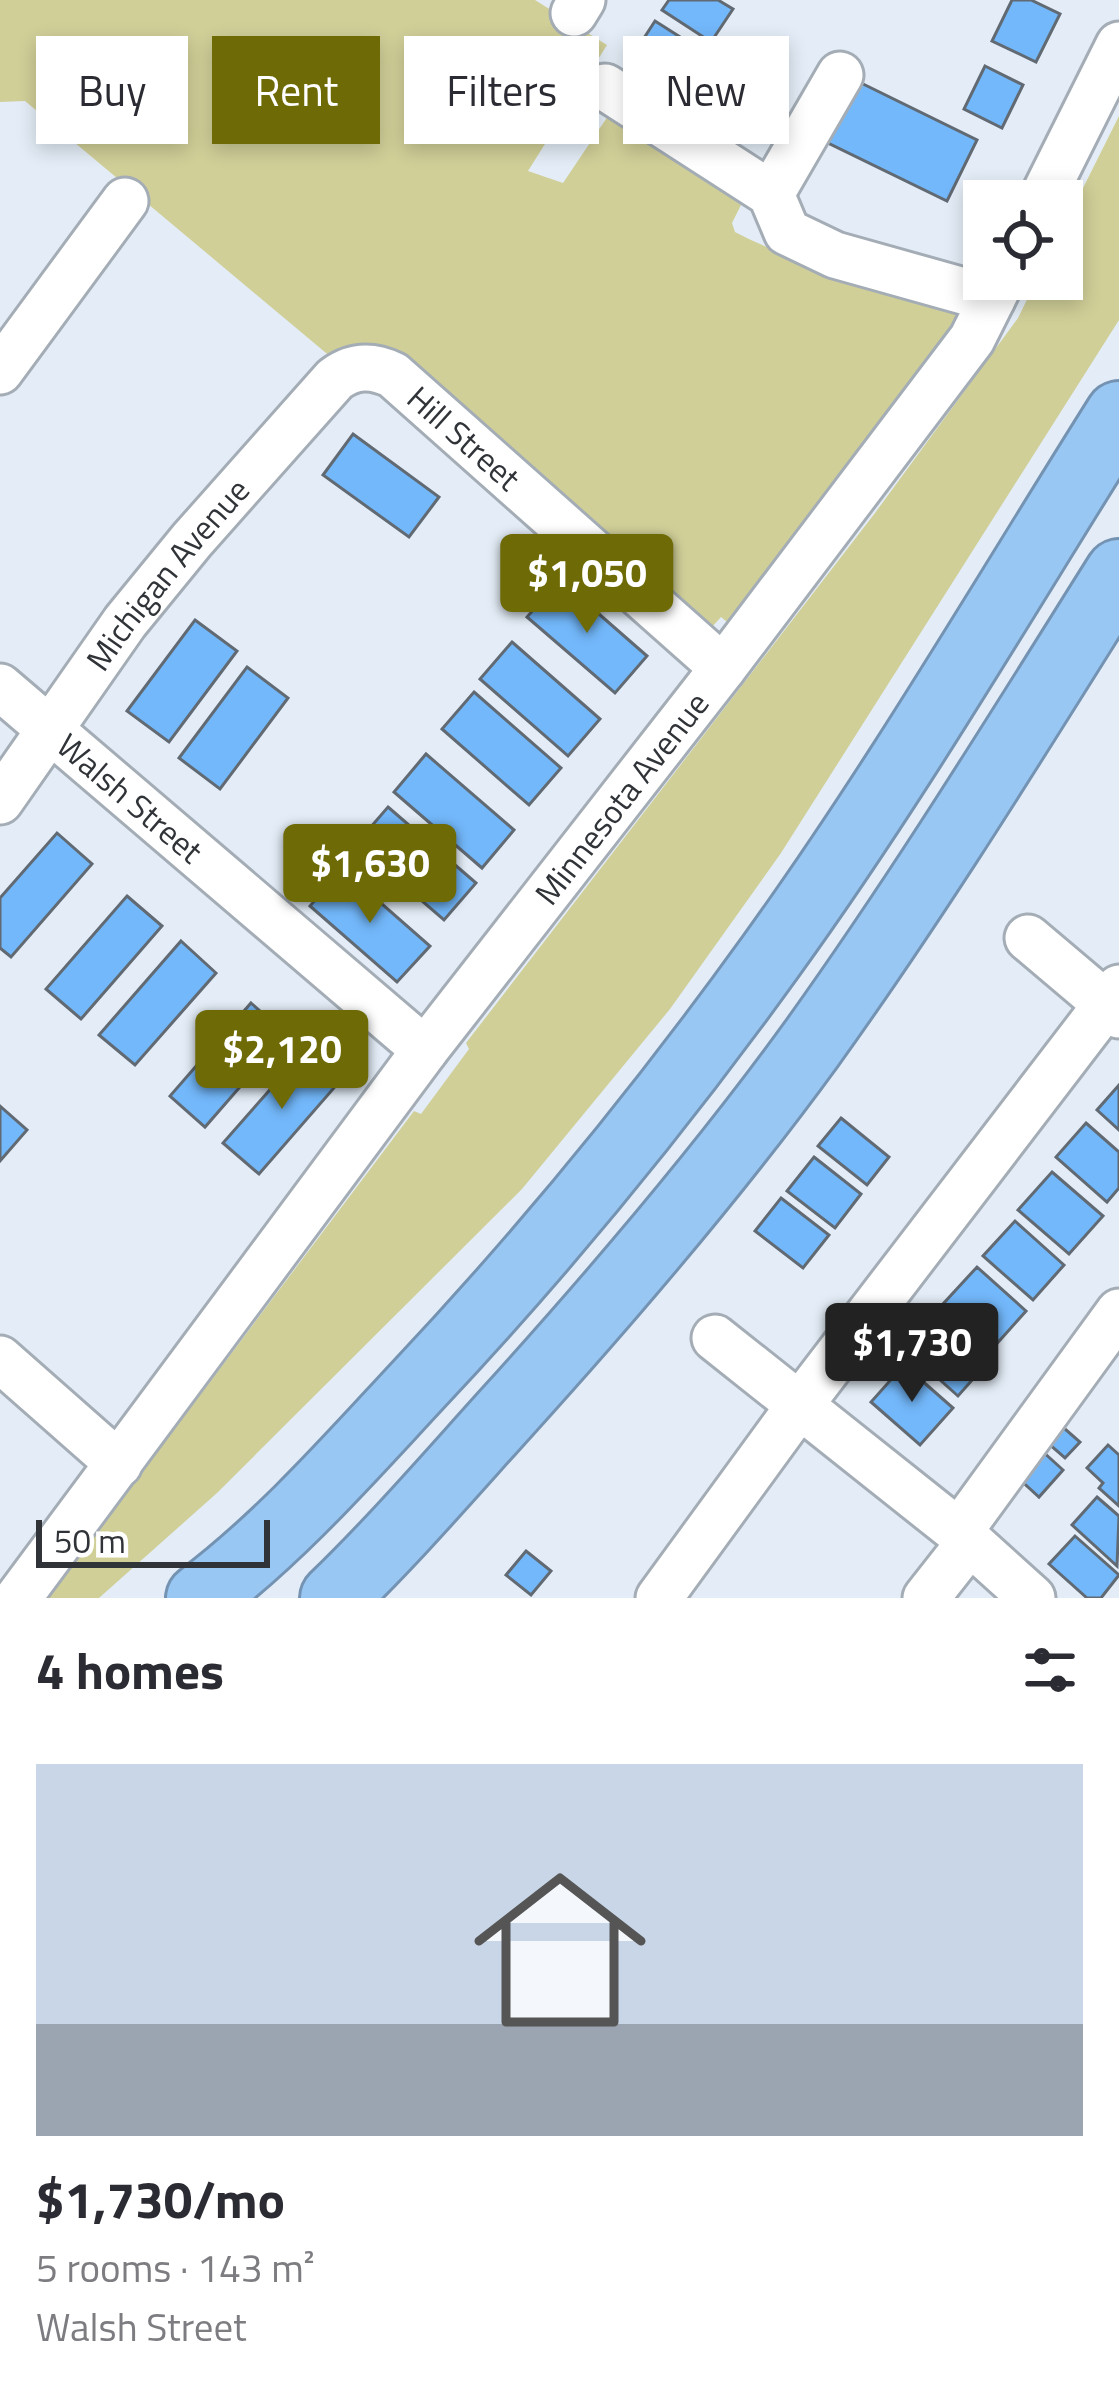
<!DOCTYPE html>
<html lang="en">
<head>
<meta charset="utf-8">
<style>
	body { margin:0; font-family:"Titillium Web",sans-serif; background:#f2f2f3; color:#2b2b33; height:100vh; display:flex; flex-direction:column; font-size:45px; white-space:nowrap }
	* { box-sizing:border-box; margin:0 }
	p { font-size:39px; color:#7c7c81 }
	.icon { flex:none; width:66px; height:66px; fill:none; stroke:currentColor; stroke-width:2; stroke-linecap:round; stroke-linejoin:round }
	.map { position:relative; height:1598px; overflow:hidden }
	.details { display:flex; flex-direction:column; background:#fff; flex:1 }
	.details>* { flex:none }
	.guide { position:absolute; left:36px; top:36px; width:1047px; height:108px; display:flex; gap:24px }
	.controls { position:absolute; left:963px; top:180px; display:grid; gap:24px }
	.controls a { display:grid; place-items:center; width:120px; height:120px; border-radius:0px; background:#fff; box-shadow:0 6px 18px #0003; font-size:60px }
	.scale { position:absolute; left:36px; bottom:30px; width:234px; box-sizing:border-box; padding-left:12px; border:6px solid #303337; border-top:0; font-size:33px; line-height:42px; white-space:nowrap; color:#303337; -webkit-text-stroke:9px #fff; paint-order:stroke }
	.price { position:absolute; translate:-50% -102px; padding:0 27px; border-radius:12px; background:#6e6a05; color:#fff; font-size:39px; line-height:78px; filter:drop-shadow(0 3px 6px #0008) }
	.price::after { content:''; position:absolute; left:50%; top:72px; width:36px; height:27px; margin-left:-18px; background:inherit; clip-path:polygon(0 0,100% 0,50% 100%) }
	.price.on { background:#222; color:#fff }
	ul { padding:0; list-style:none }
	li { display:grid; align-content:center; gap:24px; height:636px; padding:0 36px }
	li+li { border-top:3px solid #e1e1e2 }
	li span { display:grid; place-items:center; height:372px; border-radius:0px; color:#555 }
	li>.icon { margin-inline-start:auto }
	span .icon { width:216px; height:216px; fill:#fffc; stroke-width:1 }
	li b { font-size:51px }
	h2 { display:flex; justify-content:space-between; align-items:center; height:144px; padding:0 36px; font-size:51px }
	.pill { padding:0 42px; border-radius:0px; background:#fff; box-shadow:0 6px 18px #0003; font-size:42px; line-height:108px }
	.pill.on { background:#6e6a05; color:#fff }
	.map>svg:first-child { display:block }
</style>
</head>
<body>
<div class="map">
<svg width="1119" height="1598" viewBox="0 0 1119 1598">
	<rect width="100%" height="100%" fill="#e4edf7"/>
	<g fill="#d0cf98">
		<path d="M0,0H535L607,45L528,171L563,183L610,113L744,199L732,223L735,232C807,270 891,285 970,305L733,627L721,617L712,627L418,369L332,358L25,101L0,102Z"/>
		<path d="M1119,116V320L781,853L670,1009L522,1189L217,1493L99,1598H47L414,1111L421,1114L469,1049L466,1043L875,513L1018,318L1037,279H1062V230Z"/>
	</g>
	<g fill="#73b8fb" stroke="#616a72" stroke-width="3">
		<path d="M669,0H718L733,9L711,42L662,10Z"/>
		<path d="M1012,0H1031L1060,14L1036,62L992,41Z"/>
		<path d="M655,21L721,63L699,97L633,55Z"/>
		<path d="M985,66L1023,85L1002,128L964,109Z"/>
		<path d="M857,81L977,140L947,201L826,142Z"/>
		<path d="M353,434L439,497L409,537L323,475Z"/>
		<path d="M560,580L647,656L615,693L527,617Z"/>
		<path d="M195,620L237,651L169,742L127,711Z"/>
		<path d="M512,642L600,719L568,756L480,679Z"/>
		<path d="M247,667L288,698L220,789L179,758Z"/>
		<path d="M474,692L561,768L529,805L442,729Z"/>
		<path d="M426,754L514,830L482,868L394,792Z"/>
		<path d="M388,807L476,883L444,920L356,844Z"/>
		<path d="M57,833L92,864L11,957L0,948V898Z"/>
		<path d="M342,869L430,946L397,982L310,906Z"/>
		<path d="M127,896L162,926L81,1019L46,989Z"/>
		<path d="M181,941L216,973L135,1065L99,1035Z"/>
		<path d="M251,1003L286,1034L205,1127L170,1096Z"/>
		<path d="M305,1050L340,1081L259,1174L223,1143Z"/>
		<path d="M1119,1085V1130L1097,1110Z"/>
		<path d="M0,1106L27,1130L0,1161Z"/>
		<path d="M841,1118L889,1157L867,1185L818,1146Z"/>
		<path d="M1086,1123L1119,1152V1188L1107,1202L1056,1157Z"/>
		<path d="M814,1157L861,1194L835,1228L787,1191Z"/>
		<path d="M1052,1172L1103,1216L1069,1254L1018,1210Z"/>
		<path d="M781,1198L829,1235L803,1268L755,1231Z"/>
		<path d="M1015,1221L1064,1265L1033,1300L983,1256Z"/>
		<path d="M977,1267L1026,1311L993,1348L943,1304Z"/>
		<path d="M940,1318L989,1361L958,1396L910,1353Z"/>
		<path d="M904,1365L953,1408L920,1445L871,1402Z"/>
		<path d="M1057,1422L1080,1442L1065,1458L1042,1438Z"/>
		<path d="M1108,1445L1119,1455V1506L1099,1488L1103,1483L1087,1468Z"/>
		<path d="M1041,1450L1063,1470L1039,1497L1017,1477Z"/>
		<path d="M1097,1497L1119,1516L1117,1566L1072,1525Z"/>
		<path d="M1075,1536L1119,1575L1101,1598H1087L1049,1564Z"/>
		<path d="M526,1551L551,1571L531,1595L506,1575Z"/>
	</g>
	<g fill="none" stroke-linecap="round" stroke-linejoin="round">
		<g stroke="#a4adb6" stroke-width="51">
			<g id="minor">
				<path d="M574,13L582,0"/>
				<path d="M605,87L771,194L787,232L835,255L992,299"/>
				<path d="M771,194L840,75"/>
				<path d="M1041,201L1119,45"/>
				<path d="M0,371L125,201"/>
				<path id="s1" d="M0,687L425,1050"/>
				<path id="s2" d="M0,801L125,622L192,540L335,379C354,365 372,365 393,375L723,668"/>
				<path d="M1028,938L1119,1015"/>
				<path d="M715,1338L959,1532L1032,1598"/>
				<path d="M0,1359L119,1464"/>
				<path d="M959,1532L1119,1312"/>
				<path id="s3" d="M18,1598L425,1050L723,668L972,339L1002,279"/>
				<path d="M659,1598L799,1406L1119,988"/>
				<path d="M926,1598L970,1542"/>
			</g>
		</g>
		<g stroke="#7493b2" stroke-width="72">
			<g id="highway">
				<path d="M200,1598C281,1537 351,1457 420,1383C546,1249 663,1106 771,956C896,783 1005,596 1119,415"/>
				<path d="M334,1598C395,1539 451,1474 508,1411C614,1294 717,1174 810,1046C920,893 1019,732 1119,573"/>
			</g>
		</g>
		<use href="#minor" stroke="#fff" stroke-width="45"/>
		<use href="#highway" stroke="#99c7f4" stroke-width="66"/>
	</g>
	<g text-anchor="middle" stroke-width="9" stroke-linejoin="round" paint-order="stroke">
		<g font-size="33" fill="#303337" stroke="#fff">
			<text dy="12" stroke="none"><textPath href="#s2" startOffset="696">Hill Street</textPath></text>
			<text dy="12" stroke="none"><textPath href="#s2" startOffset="282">Michigan Avenue</textPath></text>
			<text dy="12" stroke="none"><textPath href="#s3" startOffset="1002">Minnesota Avenue</textPath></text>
			<text dy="12" stroke="none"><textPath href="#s1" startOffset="171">Walsh Street</textPath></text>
		</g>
	</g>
</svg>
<div class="controls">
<a><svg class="icon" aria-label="locate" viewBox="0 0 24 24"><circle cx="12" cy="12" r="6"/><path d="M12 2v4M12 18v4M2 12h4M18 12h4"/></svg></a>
</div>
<div class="scale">50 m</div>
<b class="price" style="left:587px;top:636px">$1,050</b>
<b class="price" style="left:370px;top:926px">$1,630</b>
<b class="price" style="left:282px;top:1112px">$2,120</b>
<b class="price on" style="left:912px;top:1405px">$1,730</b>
<div class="guide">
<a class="pill">Buy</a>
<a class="pill on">Rent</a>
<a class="pill">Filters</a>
<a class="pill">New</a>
</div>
</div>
<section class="details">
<h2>4 homes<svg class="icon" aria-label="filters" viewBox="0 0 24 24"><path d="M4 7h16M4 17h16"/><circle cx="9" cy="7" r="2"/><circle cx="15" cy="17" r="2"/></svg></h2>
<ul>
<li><span style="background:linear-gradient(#c9d6e8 70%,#9aa5b1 0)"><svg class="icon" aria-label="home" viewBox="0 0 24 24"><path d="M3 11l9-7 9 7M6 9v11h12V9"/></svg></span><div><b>$1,730/mo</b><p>5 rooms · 143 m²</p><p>Walsh Street</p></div></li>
</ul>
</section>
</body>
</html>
